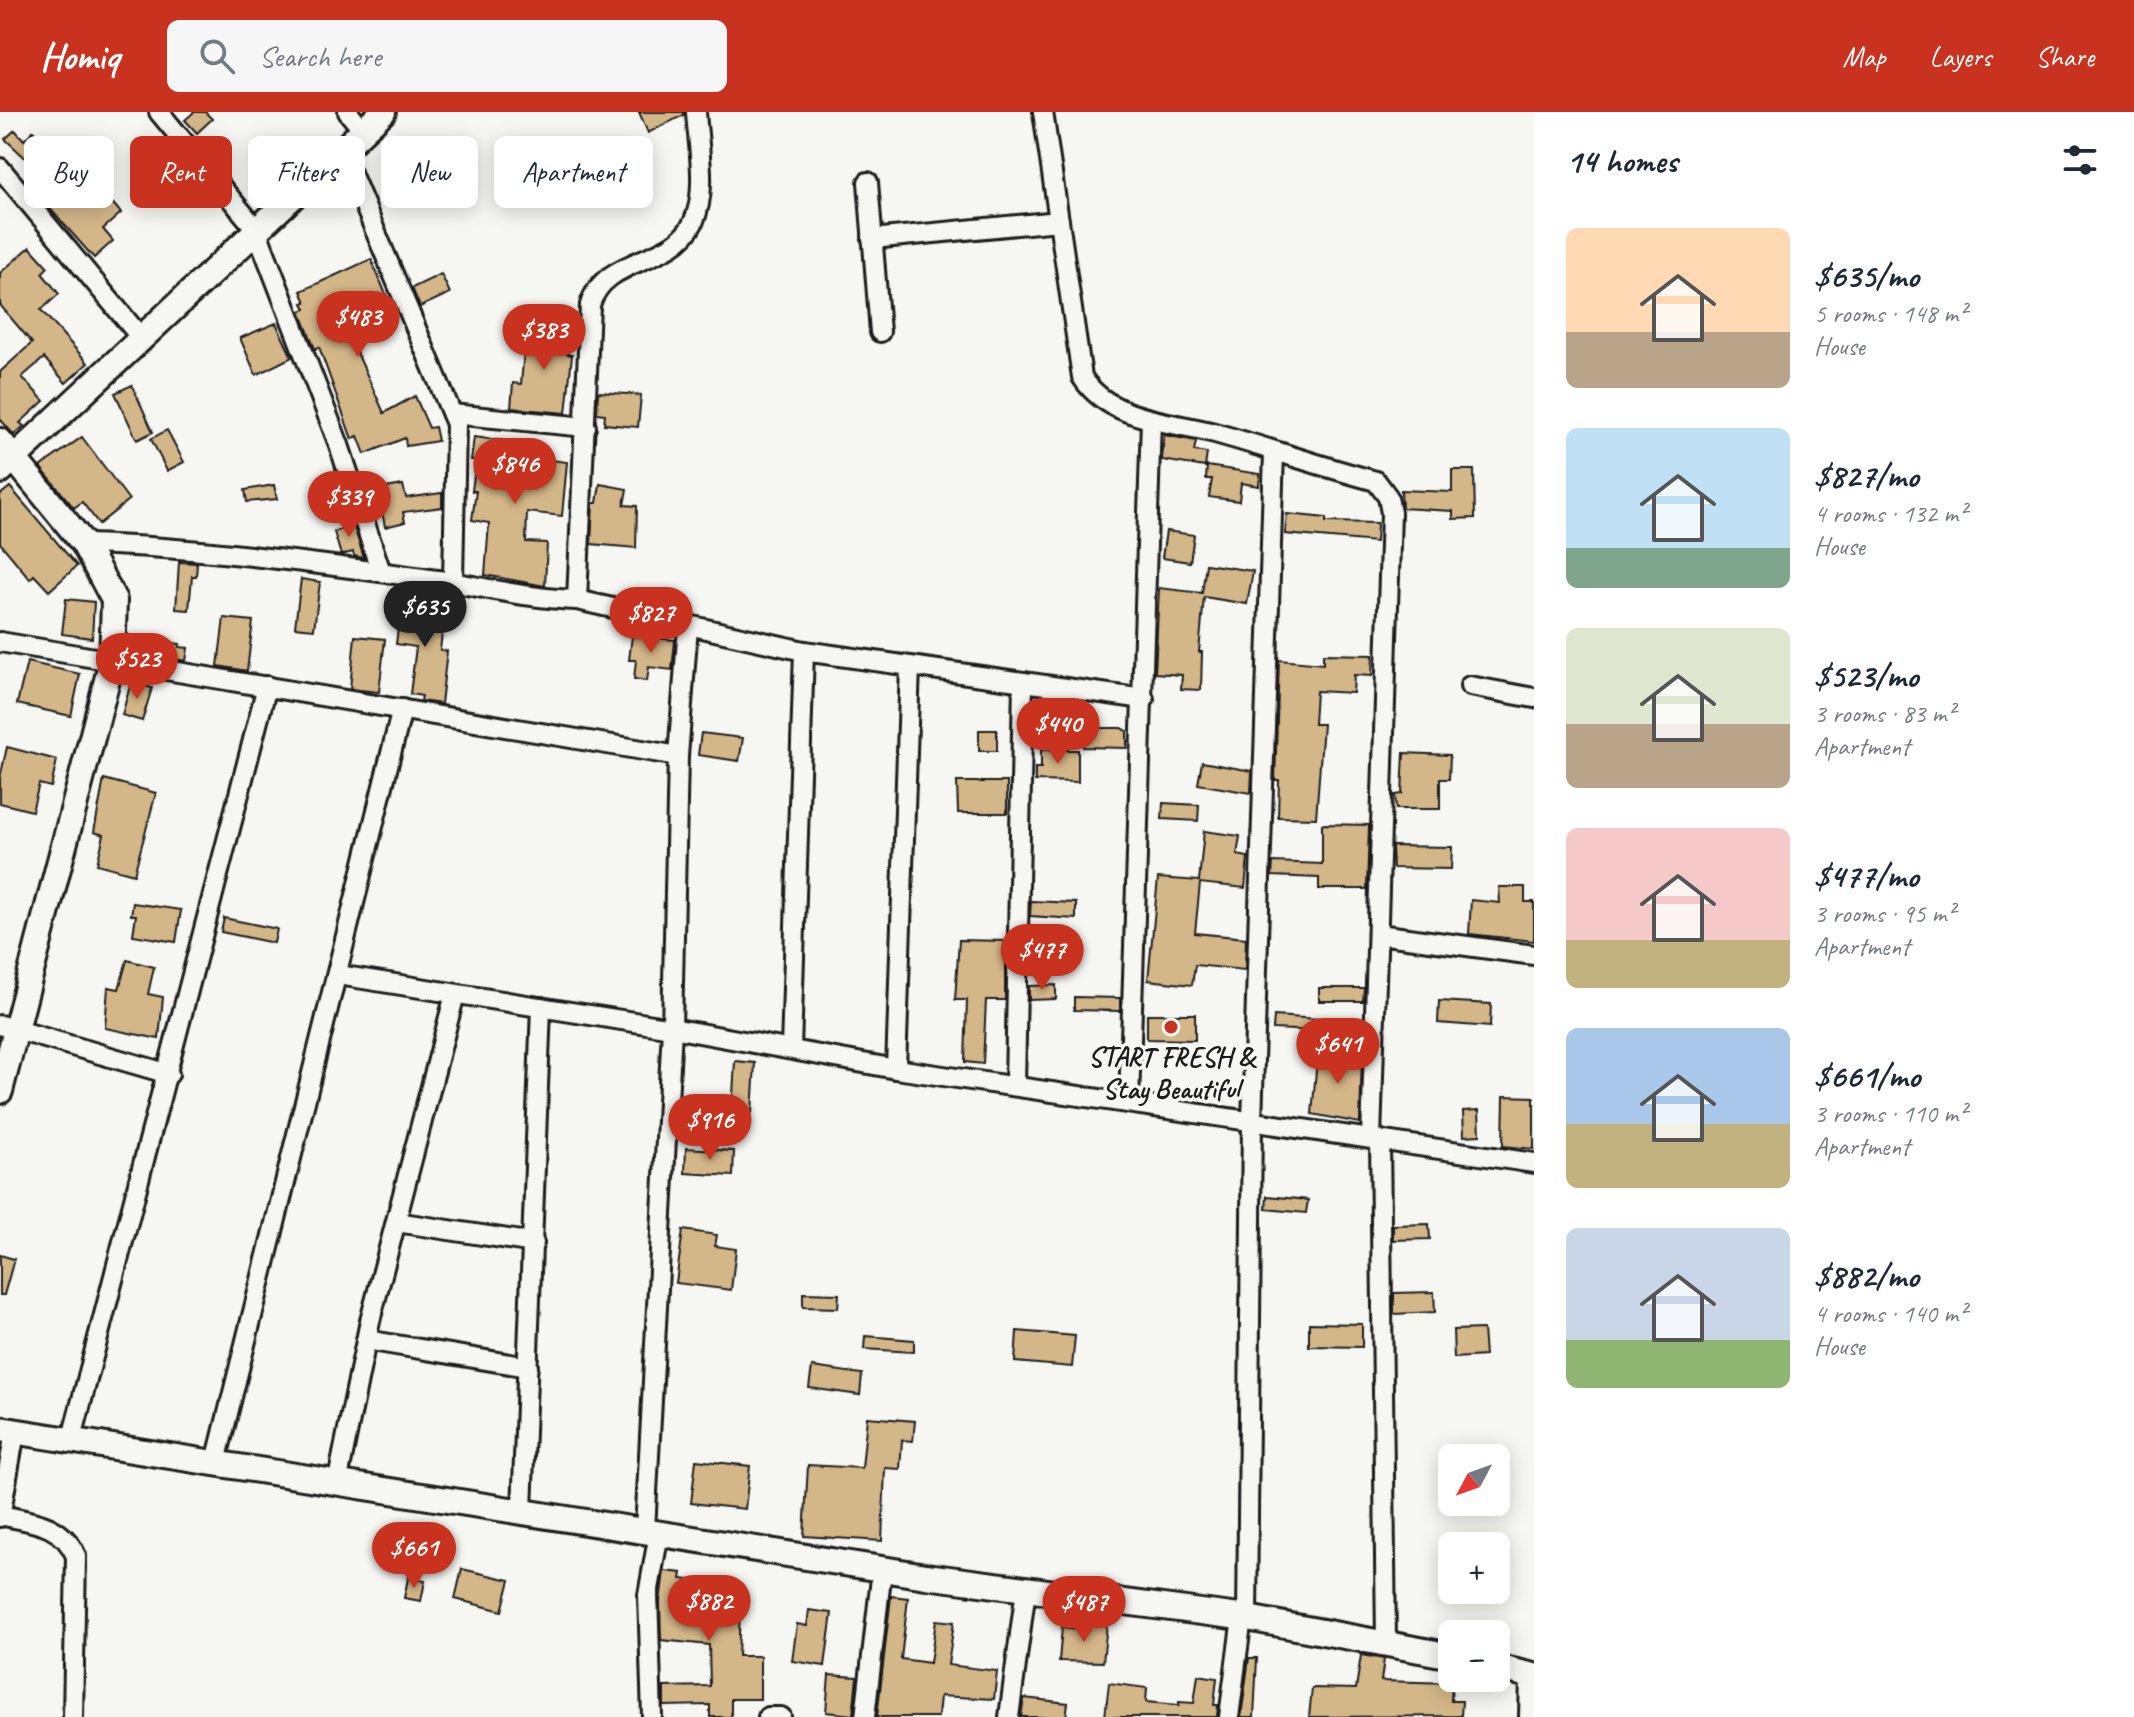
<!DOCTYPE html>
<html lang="en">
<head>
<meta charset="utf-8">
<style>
	body { margin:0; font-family:Caveat,sans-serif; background:#f6f6f7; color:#1f2937; height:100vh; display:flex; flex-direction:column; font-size:30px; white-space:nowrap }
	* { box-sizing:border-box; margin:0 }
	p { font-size:26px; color:#747a83 }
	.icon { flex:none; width:44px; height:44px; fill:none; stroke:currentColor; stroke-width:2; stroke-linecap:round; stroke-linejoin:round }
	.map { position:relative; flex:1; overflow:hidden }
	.sheet { display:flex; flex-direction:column; background:#fff; width:600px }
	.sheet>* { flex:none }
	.hud { position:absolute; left:24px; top:24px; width:760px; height:72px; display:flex; gap:16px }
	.needle { width:52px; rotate:229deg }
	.controls { position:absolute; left:1438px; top:1332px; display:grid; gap:16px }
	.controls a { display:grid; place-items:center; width:72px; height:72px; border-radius:12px; background:#fff; box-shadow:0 4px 20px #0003; font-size:40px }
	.price { position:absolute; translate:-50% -68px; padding:0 18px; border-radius:28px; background:#c8321e; color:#fff; font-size:26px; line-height:52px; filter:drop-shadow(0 2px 4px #0008) }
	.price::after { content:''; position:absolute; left:50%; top:48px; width:24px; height:18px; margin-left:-12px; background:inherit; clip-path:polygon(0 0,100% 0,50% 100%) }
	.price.on { background:#222; color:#fff }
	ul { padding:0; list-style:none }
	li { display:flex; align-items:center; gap:24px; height:200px; padding:0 32px }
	li span { display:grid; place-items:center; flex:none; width:224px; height:160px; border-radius:12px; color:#555 }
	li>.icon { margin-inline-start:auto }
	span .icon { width:96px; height:96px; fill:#fffc; stroke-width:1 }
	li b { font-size:34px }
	h2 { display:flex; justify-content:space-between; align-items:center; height:96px; padding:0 32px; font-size:34px }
	.chip { padding:0 28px; border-radius:12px; background:#fff; box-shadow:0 4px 20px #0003; font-size:28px; line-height:72px }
	.chip.on { background:#c8321e; color:#fff }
	header { display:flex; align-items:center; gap:48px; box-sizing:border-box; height:112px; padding:0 40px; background:#c8321e; color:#fff }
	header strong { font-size:38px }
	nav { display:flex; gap:44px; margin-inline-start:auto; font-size:28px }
	.search { width:560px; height:72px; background:#f6f6f7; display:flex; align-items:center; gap:20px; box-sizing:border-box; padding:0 28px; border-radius:12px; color:#747a83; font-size:30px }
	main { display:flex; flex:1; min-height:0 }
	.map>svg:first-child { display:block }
</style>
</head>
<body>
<header>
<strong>Homiq</strong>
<div class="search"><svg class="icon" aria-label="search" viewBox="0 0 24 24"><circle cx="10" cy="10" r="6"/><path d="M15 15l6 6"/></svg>Search here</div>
<nav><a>Map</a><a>Layers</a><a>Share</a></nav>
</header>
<main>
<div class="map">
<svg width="1534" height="1605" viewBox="0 0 1534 1605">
	<rect width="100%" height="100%" fill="#f6f6f2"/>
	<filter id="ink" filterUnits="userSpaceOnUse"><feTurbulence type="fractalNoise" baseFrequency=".0125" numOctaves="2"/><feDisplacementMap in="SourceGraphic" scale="16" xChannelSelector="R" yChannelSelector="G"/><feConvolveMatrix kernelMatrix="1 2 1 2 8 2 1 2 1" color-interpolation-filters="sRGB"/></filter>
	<g filter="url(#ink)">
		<g fill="#d4b789" stroke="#1c1c1c" stroke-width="2">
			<path d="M194,0H205L212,7L197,21L185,8Z"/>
			<path d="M639,0H684V3L648,21Z"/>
			<path d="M15,18L24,28L33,19L52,38L46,44L71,73L80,65L93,78L98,74L121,101L103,117L113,129L94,146L38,83L36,80L49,68L5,27Z"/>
			<path d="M418,43L434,86L419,90L403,49Z"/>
			<path d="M30,135L48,155L42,161L59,182L41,198L88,251L66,271L44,246L22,265L44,289L20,311L24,314L14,323L0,307V260L32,231L0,193V161Z"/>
			<path d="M371,147L390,192L346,213L349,223L384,301L415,284L429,316L435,315L438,329L406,334L405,326L365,342L358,324L352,327L319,235L315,237L300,199L306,197L303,191L306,190L301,179Z"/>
			<path d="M441,162L450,181L420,195L412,176Z"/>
			<path d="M276,211L292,245L256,263L240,226Z"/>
			<path d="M526,216L569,220L567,242L572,243L566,301L511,296L513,271L521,272Z"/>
			<path d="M132,273L153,320L137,328L115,281Z"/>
			<path d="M598,280L641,283L638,315L604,312L605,302L597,301Z"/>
			<path d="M167,318L184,350L167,359L151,327Z"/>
			<path d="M1164,323L1196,329L1194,339L1207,341L1205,355L1162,348Z"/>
			<path d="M82,325L129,388L99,412L82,390L74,396L40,355Z"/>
			<path d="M474,325L520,331L519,344L567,350L562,404L527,400L526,430L547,431L545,474L485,463L489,411L472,408L476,379H472L476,348H471Z"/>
			<path d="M1207,354L1260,362L1259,374L1241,371L1239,389L1209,385L1212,367H1206Z"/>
			<path d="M1452,358H1474L1475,406L1453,407V399L1402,396L1401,378L1452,380Z"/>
			<path d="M600,372L627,377L624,393L637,394L636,436L591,432L593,391H597Z"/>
			<path d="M274,373L277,387L247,390L245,378Z"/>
			<path d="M403,373L406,386L442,381V395L403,400L405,410L385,415L382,399L375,400L370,379Z"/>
			<path d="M10,375L77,454L49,479L34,463L30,467L0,431V383Z"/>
			<path d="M1287,402L1326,406V410L1377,411L1376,430L1285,422Z"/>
			<path d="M350,403L364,446L354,444L353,440L341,443L334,420L346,416L342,405Z"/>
			<path d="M1166,419L1194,423L1190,450L1162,446Z"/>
			<path d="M179,450L197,451L196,464H192L189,498L176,497Z"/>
			<path d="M1206,452L1253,459L1247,492L1204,485L1199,540H1202L1201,578L1181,577L1182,563L1155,561L1159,476L1202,481Z"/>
			<path d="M301,467L320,470L314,517L295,515Z"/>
			<path d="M66,487L94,490L92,526L62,522Z"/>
			<path d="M401,493L445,496L440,538L447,539L441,592L421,589L422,584L410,582L416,535L396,532Z"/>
			<path d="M224,506L253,509L247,559L218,554Z"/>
			<path d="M355,524L385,527L379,580L350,577Z"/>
			<path d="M632,524L675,528L672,558L649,555L647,569L634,567L636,548H629Z"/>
			<path d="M142,526L180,532L179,535L188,536L186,549L140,541Z"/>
			<path d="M1323,542L1373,543L1372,564L1354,563L1353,581L1316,579L1314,612H1323L1316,706L1278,705L1279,668H1275L1279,548L1323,552Z"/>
			<path d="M27,550L80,562L71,604L17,592Z"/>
			<path d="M131,570L152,576L142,609L122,603Z"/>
			<path d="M1035,586L1082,590V603L1035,602Z"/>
			<path d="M1083,616H1121L1127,619V636L1083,635Z"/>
			<rect x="979" y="618" width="18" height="21"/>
			<path d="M701,621L743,626L739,649L698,643Z"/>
			<path d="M7,635L57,648L51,675L39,672L32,699L0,691V666Z"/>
			<path d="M1041,638H1078V670L1035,669V656H1041Z"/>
			<path d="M1404,641L1450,643L1449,667H1440V697H1396L1395,683L1402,682Z"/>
			<path d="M1202,650L1252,659L1251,681L1198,672Z"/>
			<path d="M104,667L156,681L134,762L97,752L104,723L94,720Z"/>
			<path d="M957,670H1007V701H958Z"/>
			<path d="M1163,691L1199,693L1198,709L1162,707Z"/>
			<path d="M1322,712L1369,713L1367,777H1319V766L1272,764L1273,750L1322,752Z"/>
			<path d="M1204,719L1240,724L1237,743L1248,745L1245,776L1200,771L1195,821L1246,826L1245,858L1195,853L1192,873L1148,868L1158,766L1199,769Z"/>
			<path d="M1392,734L1452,735L1451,757L1393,756Z"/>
			<path d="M1499,775H1525V790H1534V829L1469,822L1471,788L1500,791Z"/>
			<path d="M1031,789L1076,791V807L1030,804Z"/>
			<path d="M133,791L181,798L176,830L133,823L136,803H131Z"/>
			<path d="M224,806L277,817L274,831L221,820Z"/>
			<path d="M959,828L1005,829V888H986L983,952L965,950L967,888H955Z"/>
			<path d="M127,848L154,855L148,882L163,885L159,927L105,916L108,875L119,877Z"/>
			<path d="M1056,873V887L1029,888V874Z"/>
			<path d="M1319,876H1364L1363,889H1319Z"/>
			<path d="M1074,885L1120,886V899L1074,898Z"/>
			<path d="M1439,889L1491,892L1490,915L1438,911Z"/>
			<path d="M1147,902H1195V928L1147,927Z"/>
			<path d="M1274,904L1318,907L1317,919L1273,917Z"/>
			<path d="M1318,937L1362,942L1360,1011L1312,1002Z"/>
			<path d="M735,949L755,951L752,1001L732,1000Z"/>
			<path d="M1504,984L1534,985V1037L1503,1034Z"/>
			<path d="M1479,998L1480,1023L1464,1024L1463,999Z"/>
			<path d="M686,1036L734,1039L733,1064L685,1061Z"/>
			<path d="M1267,1084L1308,1088L1306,1101L1266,1097Z"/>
			<path d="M1429,1112L1430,1127L1393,1128V1113Z"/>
			<path d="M683,1118L717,1123L715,1134L736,1137L731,1178L676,1171Z"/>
			<path d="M0,1143L14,1147L4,1183H0Z"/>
			<path d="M1434,1180L1435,1200L1394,1202V1181Z"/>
			<path d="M803,1181L839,1182L838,1196L803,1195Z"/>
			<path d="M1309,1211L1362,1212V1235L1309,1234Z"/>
			<path d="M1483,1217L1485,1244L1454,1246L1453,1218Z"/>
			<path d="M1017,1219L1075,1224L1072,1255L1015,1250Z"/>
			<path d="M865,1224L914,1228V1240L864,1237Z"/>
			<path d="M812,1255L862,1262L860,1283L809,1276Z"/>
			<path d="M867,1305L915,1309L913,1329L902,1328L900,1357L885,1356L882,1429L804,1424L808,1353L862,1356Z"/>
			<path d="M696,1348L750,1354L745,1397L691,1391Z"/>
			<path d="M462,1457L510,1468L502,1499L455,1487Z"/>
			<path d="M664,1459L682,1461L681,1467L696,1469L695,1474L741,1477L738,1544H760V1587H731V1605H710V1593L664,1594V1575L710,1574L709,1533L661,1528L660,1490Z"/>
			<path d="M408,1466L425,1469L421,1489L404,1486Z"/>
			<path d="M891,1484L908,1486L901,1547L930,1551L936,1508L954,1510L948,1553L997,1559L994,1587L940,1584L938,1605H877Z"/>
			<path d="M809,1498L832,1501L825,1554L792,1549L797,1512L807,1514Z"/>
			<path d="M1090,1510L1107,1512L1103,1550L1059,1549L1062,1515L1089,1518Z"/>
			<path d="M1361,1543L1384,1547L1381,1569L1452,1571L1451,1589H1462L1461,1604L1309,1605L1312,1576L1356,1577Z"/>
			<path d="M1249,1546H1257L1254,1605H1241Z"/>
			<path d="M829,1563L857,1565L853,1603L826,1600Z"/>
			<path d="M1198,1563L1217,1566L1214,1593H1218L1217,1605H1105L1109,1571L1147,1576L1146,1590L1179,1593V1590L1194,1591Z"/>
			<path d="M1024,1586L1068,1591L1066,1605H1021Z"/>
		</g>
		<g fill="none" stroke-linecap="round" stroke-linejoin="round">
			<g stroke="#1c1c1c" stroke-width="24">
				<g id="street">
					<path d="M159,0L256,117L339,333L381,460"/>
					<path d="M348,0L364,20"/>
					<path d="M1043,0L1082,265C1110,309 1170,309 1215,321C1269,336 1322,355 1376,369L1388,385L1391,401L1371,1027"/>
					<path d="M341,37L456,312L453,470"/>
					<path d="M0,56L142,227"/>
					<path d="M868,70L880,220"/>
					<path d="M872,127L1059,109"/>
					<path d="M452,302L586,315"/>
					<path d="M84,432C202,435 321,452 438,468C484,475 530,487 577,488L804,539L1144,587"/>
					<path d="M577,488L590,193C604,144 672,153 693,111C708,80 698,33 696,0"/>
					<path d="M0,530L678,644L672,916L645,1418"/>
					<path d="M1470,574L1534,586"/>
					<path d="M678,644L688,514"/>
					<path d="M1378,822L1534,843"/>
					<path d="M338,863L672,916L896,957L1534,1051"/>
					<path d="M0,913L169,962"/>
					<path d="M791,937L804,539"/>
					<path d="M896,957L910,554"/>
					<path d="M1015,973L1023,570"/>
					<path d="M1129,990L1151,308"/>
					<path d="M1380,1028L1386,1529"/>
					<path d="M396,1110L534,1131"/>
					<path d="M366,1228L528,1255"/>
					<path d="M71,1330L267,574"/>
					<path d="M215,1354L402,597"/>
					<path d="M337,1372L370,1209L455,882"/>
					<path d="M522,1399L541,895"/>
					<path d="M0,1403C32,1410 62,1411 76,1444L73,1605"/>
					<path d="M0,1405L15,1320"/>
					<path d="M1247,1506L1252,1009L1274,341"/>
					<path d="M652,1605L648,1483L659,1421"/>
					<path d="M768,1605H781"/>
					<path d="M865,1605L882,1457"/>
					<path d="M1009,1605L1026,1477"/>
					<path d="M1229,1605L1242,1505"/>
					<path d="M1529,1605L1530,1563"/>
				</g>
			</g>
			<g stroke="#1c1c1c" stroke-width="30">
				<g id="secondary">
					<path d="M0,329L84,432L114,488L112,549L0,979"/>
					<path d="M0,359L383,0"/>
					<path d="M0,1317L926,1464L1247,1506L1452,1544"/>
					<path d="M1496,1555L1534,1564"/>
				</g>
			</g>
			<use href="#street" stroke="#f6f6f2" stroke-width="18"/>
			<use href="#secondary" stroke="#f6f6f2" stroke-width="24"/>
		</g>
	</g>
	<circle fill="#c8321e" stroke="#f6f6f2" stroke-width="3" cx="1171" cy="915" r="8"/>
	<g text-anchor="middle" stroke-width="7" stroke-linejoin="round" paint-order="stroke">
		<g font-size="28" font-weight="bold" fill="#1c1c1c" stroke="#f6f6f2">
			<text x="1171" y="954">START FRESH &amp;<tspan x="1171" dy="32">Stay Beautiful</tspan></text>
		</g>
	</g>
</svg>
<div class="controls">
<a><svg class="needle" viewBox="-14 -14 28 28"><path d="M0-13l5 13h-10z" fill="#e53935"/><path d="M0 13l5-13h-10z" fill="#747a83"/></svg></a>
<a>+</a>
<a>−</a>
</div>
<b class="price" style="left:358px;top:247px">$483</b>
<b class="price" style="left:544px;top:260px">$383</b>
<b class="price" style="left:515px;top:394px">$846</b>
<b class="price" style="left:349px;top:427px">$339</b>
<b class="price on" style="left:425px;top:537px">$635</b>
<b class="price" style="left:651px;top:543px">$827</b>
<b class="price" style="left:137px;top:589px">$523</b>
<b class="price" style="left:1058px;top:654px">$440</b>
<b class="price" style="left:1042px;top:880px">$477</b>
<b class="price" style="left:1338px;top:974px">$641</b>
<b class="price" style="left:710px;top:1050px">$916</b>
<b class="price" style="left:414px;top:1478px">$661</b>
<b class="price" style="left:709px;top:1531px">$882</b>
<b class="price" style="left:1084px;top:1532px">$487</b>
<div class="hud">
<a class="chip">Buy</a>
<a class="chip on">Rent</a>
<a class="chip">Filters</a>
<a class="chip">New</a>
<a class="chip">Apartment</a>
</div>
</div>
<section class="sheet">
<h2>14 homes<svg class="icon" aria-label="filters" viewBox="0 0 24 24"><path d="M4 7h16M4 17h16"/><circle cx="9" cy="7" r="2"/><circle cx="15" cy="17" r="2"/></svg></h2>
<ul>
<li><span style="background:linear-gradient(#ffd9b3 65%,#b9a48a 0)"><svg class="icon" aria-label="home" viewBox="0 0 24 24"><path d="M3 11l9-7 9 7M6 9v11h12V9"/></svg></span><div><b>$635/mo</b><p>5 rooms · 148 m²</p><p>House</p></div></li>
<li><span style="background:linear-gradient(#bfe0f5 75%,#7fa58c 0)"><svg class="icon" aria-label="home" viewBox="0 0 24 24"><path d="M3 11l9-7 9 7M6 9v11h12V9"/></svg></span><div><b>$827/mo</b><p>4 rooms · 132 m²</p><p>House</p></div></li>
<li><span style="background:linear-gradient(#dfe7d0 60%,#b9a48a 0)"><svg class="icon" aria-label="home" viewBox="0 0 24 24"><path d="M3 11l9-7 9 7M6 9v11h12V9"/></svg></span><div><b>$523/mo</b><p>3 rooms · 83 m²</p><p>Apartment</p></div></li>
<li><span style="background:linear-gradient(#f6c9c9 70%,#c2b280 0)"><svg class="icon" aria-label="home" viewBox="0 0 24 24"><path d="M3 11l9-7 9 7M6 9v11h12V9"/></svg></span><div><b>$477/mo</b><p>3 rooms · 95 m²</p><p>Apartment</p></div></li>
<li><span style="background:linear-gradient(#a9c7e8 60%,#c2b280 0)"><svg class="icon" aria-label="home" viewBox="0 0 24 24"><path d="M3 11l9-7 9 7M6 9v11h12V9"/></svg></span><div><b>$661/mo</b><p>3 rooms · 110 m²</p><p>Apartment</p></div></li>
<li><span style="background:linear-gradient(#c9d6e8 70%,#8fb573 0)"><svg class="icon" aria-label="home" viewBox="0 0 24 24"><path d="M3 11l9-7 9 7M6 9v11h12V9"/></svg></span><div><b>$882/mo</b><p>4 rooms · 140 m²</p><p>House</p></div></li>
</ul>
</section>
</main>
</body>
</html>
